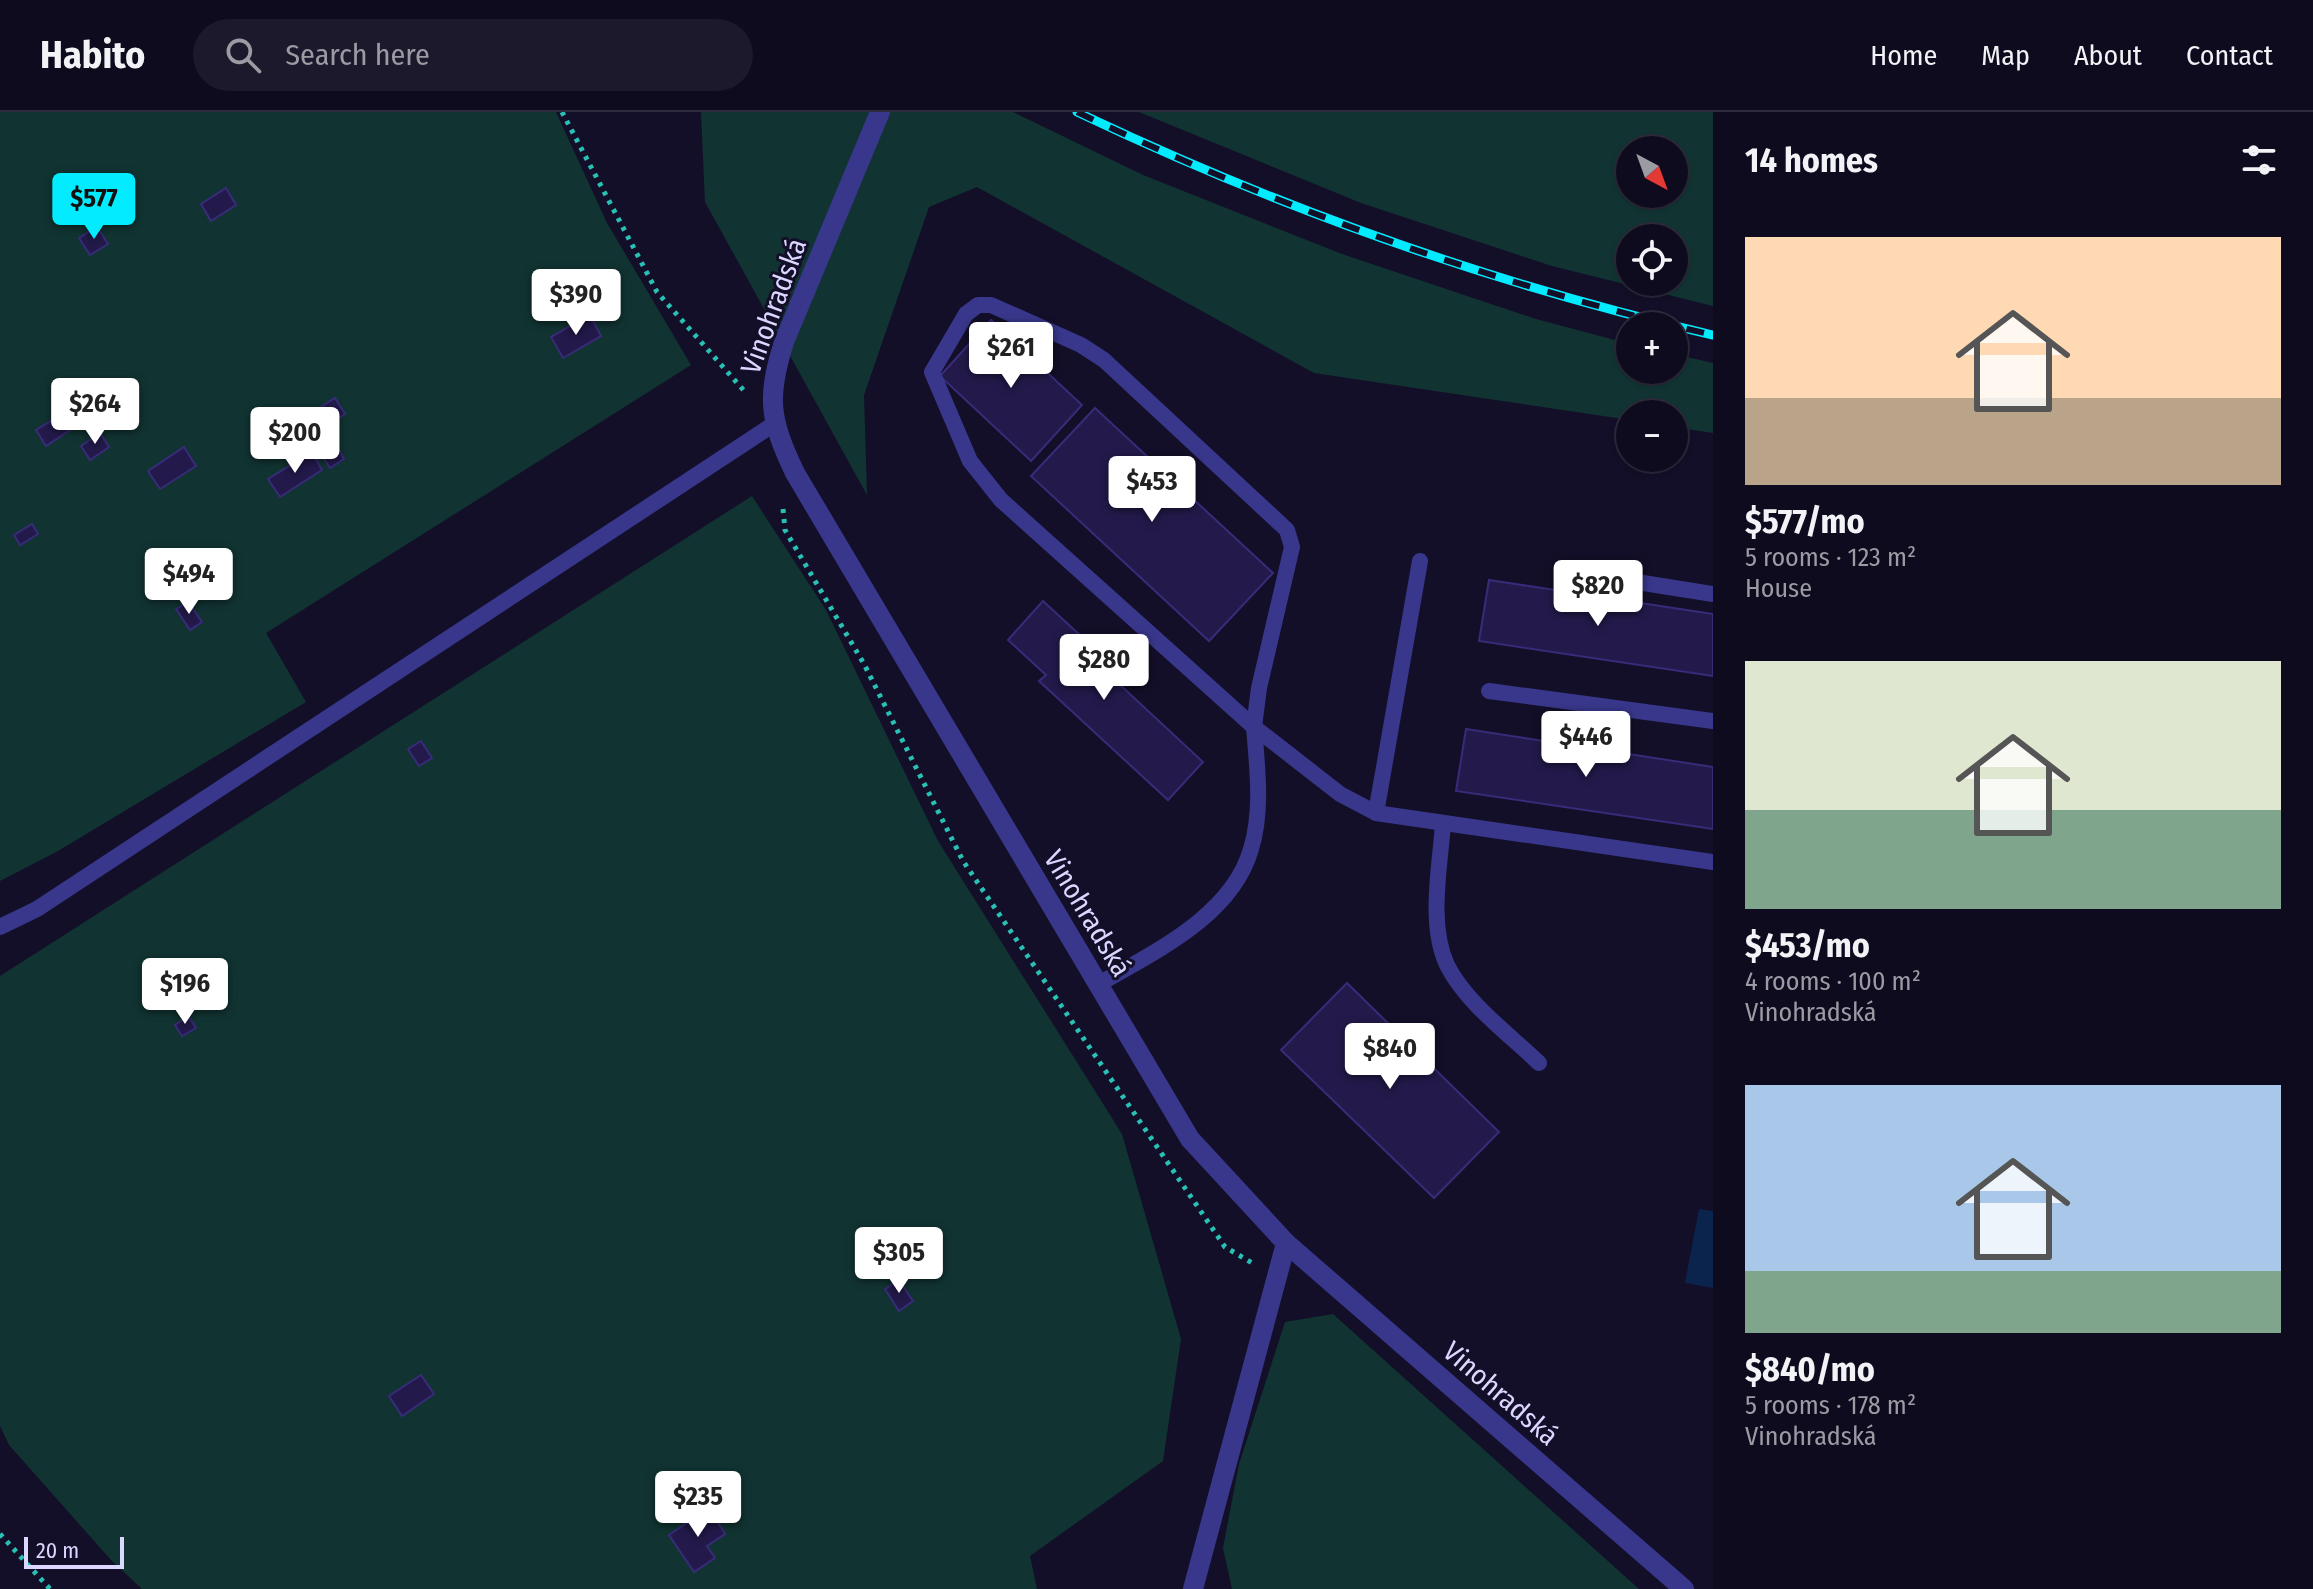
<!DOCTYPE html>
<html lang="en">
<head>
<meta charset="utf-8">
<style>
	body { margin:0; font-family:"Fira Sans Condensed",sans-serif; background:#1c192c; color:#f1f3f6; height:100vh; display:flex; flex-direction:column; font-size:30px; white-space:nowrap }
	* { box-sizing:border-box; margin:0 }
	p { font-size:26px; color:#9b9ba4 }
	.icon { flex:none; width:44px; height:44px; fill:none; stroke:currentColor; stroke-width:2; stroke-linecap:round; stroke-linejoin:round }
	.map { position:relative; flex:1; overflow:hidden }
	.details { display:flex; flex-direction:column; background:#0e0b1f; width:600px }
	.details>* { flex:none }
	.needle { width:52px; rotate:139deg }
	.tools { position:absolute; left:1616px; top:24px; display:grid; gap:16px }
	.tools a { display:grid; place-items:center; width:72px; height:72px; border-radius:50%; background:#0e0b1f; box-shadow:0 2px 6px #0004,0 0 0 2px #2e2b3d; font-size:40px }
	.scale { position:absolute; left:24px; bottom:20px; width:100px; box-sizing:border-box; padding-left:8px; border:4px solid #dbd7ff; border-top:0; font-size:22px; line-height:28px; white-space:nowrap; color:#dbd7ff; -webkit-text-stroke:6px #130f29; paint-order:stroke }
	.price { position:absolute; translate:-50% -68px; padding:0 18px; border-radius:8px; background:#fff; color:#222; font-size:26px; line-height:52px; filter:drop-shadow(0 2px 4px #0008) }
	.price::after { content:''; position:absolute; left:50%; top:48px; width:24px; height:18px; margin-left:-12px; background:inherit; clip-path:polygon(0 0,100% 0,50% 100%) }
	.price.on { background:#03ecff; color:#111 }
	ul { padding:0; list-style:none }
	li { display:grid; align-content:center; gap:16px; height:424px; padding:0 32px }
	li span { display:grid; place-items:center; height:248px; border-radius:0px; color:#555 }
	li>.icon { margin-inline-start:auto }
	span .icon { width:144px; height:144px; fill:#fffc; stroke-width:1 }
	li b { font-size:34px }
	h2 { display:flex; justify-content:space-between; align-items:center; height:96px; padding:0 32px; font-size:34px }
	header { display:flex; align-items:center; gap:48px; box-sizing:border-box; height:112px; padding:0 40px; background:#0e0b1f; border-bottom:2px solid #2e2b3d }
	header strong { font-size:38px }
	nav { display:flex; gap:44px; margin-inline-start:auto; font-size:28px }
	.search { width:560px; height:72px; background:#1c192c; display:flex; align-items:center; gap:20px; box-sizing:border-box; padding:0 28px; border-radius:44px; color:#9b9ba4; font-size:30px }
	main { display:flex; flex:1; min-height:0 }
	.map>svg:first-child { display:block }
</style>
</head>
<body>
<header>
<strong>Habito</strong>
<div class="search"><svg class="icon" aria-label="search" viewBox="0 0 24 24"><circle cx="10" cy="10" r="6"/><path d="M15 15l6 6"/></svg>Search here</div>
<nav><a>Home</a><a>Map</a><a>About</a><a>Contact</a></nav>
</header>
<main>
<div class="map">
<svg width="1713" height="1477" viewBox="0 0 1713 1477">
	<rect width="100%" height="100%" fill="#130f29"/>
	<g fill="#113432" fill-rule="evenodd">
		<path d="M0,0H556L607,111L691,253L266,521L306,590L58,739L0,769Z"/>
		<path d="M701,0H1013L1143,63L1342,142L1536,207L1630,232V258H1674V242L1713,251V321L1674,315V302H1630V308L1314,261L977,75L929,95L864,283L867,383L705,90Z"/>
		<path d="M1139,0H1713V194L1552,154L1361,91ZM1674,38V82H1630V38ZM1674,126V170H1630V126Z"/>
		<path d="M752,384L826,498L938,729L1122,1022L1181,1227L1163,1349L1030,1444L1037,1477H142L111,1448L9,1333L0,1314V864Z"/>
		<path d="M1333,1202L1639,1477H1232L1223,1436L1239,1352L1285,1210Z"/>
	</g>
	<path fill="#0a244d" d="M1699,1097L1713,1099V1176L1685,1171Z"/>
	<g fill="#231a4b" stroke="#382b79" stroke-width="2">
		<path d="M226,76L236,93L211,109L201,92Z"/>
		<path d="M97,115L108,132L90,143L79,126Z"/>
		<path d="M590,203L601,224L563,246L551,225Z"/>
		<path d="M991,208L1082,293L1031,349L940,264Z"/>
		<path d="M335,286L345,302L329,312L319,296Z"/>
		<path d="M1095,296L1273,461L1209,529L1031,364Z"/>
		<path d="M64,301L73,316L46,334L36,318Z"/>
		<path d="M100,321L109,335L90,348L81,334Z"/>
		<path d="M336,333L344,347L330,356L321,342Z"/>
		<path d="M184,335L196,354L160,377L148,359Z"/>
		<path d="M312,340L322,358L280,385L268,367Z"/>
		<path d="M32,412L38,422L20,433L14,423Z"/>
		<path d="M1489,468L1713,502V564L1479,529Z"/>
		<path d="M1043,489L1081,524L1075,531L1203,650L1168,688L1039,569L1046,563L1008,528Z"/>
		<path d="M188,490L202,510L190,518L176,497Z"/>
		<path d="M1466,617L1713,655V717L1456,679Z"/>
		<path d="M421,629L432,646L419,654L408,637Z"/>
		<path d="M1347,871L1499,1020L1434,1086L1281,938Z"/>
		<path d="M188,904L196,916L182,924L175,913Z"/>
		<path d="M899,1168L913,1189L899,1199L885,1177Z"/>
		<path d="M421,1263L434,1282L402,1304L389,1284Z"/>
		<path d="M709,1396L725,1422L707,1434L715,1446L694,1460L669,1423Z"/>
	</g>
	<g fill="none" stroke-linecap="round" stroke-linejoin="round">
		<g stroke="#29c1b4" stroke-width="5" stroke-dasharray="4 6" stroke-linecap="butt">
			<path d="M562,0L657,180L746,281"/>
			<path d="M783,397L785,418L864,552L963,749L1225,1135L1254,1152"/>
			<path d="M0,1422L50,1477"/>
		</g>
		<g stroke="#38378b" stroke-width="16">
			<path d="M978,193H991L1081,233L1104,248L1287,418L1292,435L1259,576L1254,615L1001,388L970,349L932,260L966,202Z"/>
			<path d="M1574,460L1713,482"/>
			<path d="M1489,579L1713,609"/>
			<path d="M1376,701L1420,449"/>
			<path d="M1443,712C1440,755 1428,812 1447,853C1466,891 1509,922 1539,951"/>
			<path d="M0,815L37,797L774,312"/>
			<path d="M1099,872C1154,840 1232,804 1251,737C1263,698 1257,654 1254,615L1340,682L1376,701L1713,750"/>
		</g>
		<g stroke="#38378b" stroke-width="20">
			<path d="M880,0L784,230C766,287 770,308 795,361L1190,1027L1286,1131L1684,1477"/>
			<path d="M1193,1477L1286,1131"/>
		</g>
		<g stroke="#03ecff" stroke-width="9">
			<path id="rail" d="M1077,0C1281,97 1493,172 1713,223"/>
		</g>
		<use href="#rail" stroke="#130f29" stroke-width="6" stroke-dasharray="18" stroke-linecap="butt"/>
	</g>
	<g text-anchor="middle" stroke-width="6" stroke-linejoin="round" paint-order="stroke">
		<g font-size="28" fill="#dbd7ff" stroke="#130f29">
			<text transform="translate(773 194) rotate(-70)" y="10">Vinohradská</text>
			<text transform="translate(1088 801) rotate(59)" y="10">Vinohradská</text>
			<text transform="translate(1501 1281) rotate(41)" y="10">Vinohradská</text>
		</g>
	</g>
</svg>
<div class="tools">
<a><svg class="needle" viewBox="-14 -14 28 28"><path d="M0-13l5 13h-10z" fill="#e53935"/><path d="M0 13l5-13h-10z" fill="#9b9ba4"/></svg></a>
<a><svg class="icon" aria-label="locate" viewBox="0 0 24 24"><circle cx="12" cy="12" r="6"/><path d="M12 2v4M12 18v4M2 12h4M18 12h4"/></svg></a>
<a>+</a>
<a>−</a>
</div>
<div class="scale">20 m</div>
<b class="price on" style="left:94px;top:129px">$577</b>
<b class="price" style="left:576px;top:225px">$390</b>
<b class="price" style="left:1011px;top:278px">$261</b>
<b class="price" style="left:95px;top:334px">$264</b>
<b class="price" style="left:295px;top:363px">$200</b>
<b class="price" style="left:1152px;top:412px">$453</b>
<b class="price" style="left:189px;top:504px">$494</b>
<b class="price" style="left:1598px;top:516px">$820</b>
<b class="price" style="left:1104px;top:590px">$280</b>
<b class="price" style="left:1586px;top:667px">$446</b>
<b class="price" style="left:185px;top:914px">$196</b>
<b class="price" style="left:1390px;top:979px">$840</b>
<b class="price" style="left:899px;top:1183px">$305</b>
<b class="price" style="left:698px;top:1427px">$235</b>
</div>
<section class="details">
<h2>14 homes<svg class="icon" aria-label="filters" viewBox="0 0 24 24"><path d="M4 7h16M4 17h16"/><circle cx="9" cy="7" r="2"/><circle cx="15" cy="17" r="2"/></svg></h2>
<ul>
<li><span style="background:linear-gradient(#ffd9b3 65%,#b9a48a 0)"><svg class="icon" aria-label="home" viewBox="0 0 24 24"><path d="M3 11l9-7 9 7M6 9v11h12V9"/></svg></span><div><b>$577/mo</b><p>5 rooms · 123 m²</p><p>House</p></div></li>
<li><span style="background:linear-gradient(#dfe7d0 60%,#7fa58c 0)"><svg class="icon" aria-label="home" viewBox="0 0 24 24"><path d="M3 11l9-7 9 7M6 9v11h12V9"/></svg></span><div><b>$453/mo</b><p>4 rooms · 100 m²</p><p>Vinohradská</p></div></li>
<li><span style="background:linear-gradient(#a9c7e8 75%,#7fa58c 0)"><svg class="icon" aria-label="home" viewBox="0 0 24 24"><path d="M3 11l9-7 9 7M6 9v11h12V9"/></svg></span><div><b>$840/mo</b><p>5 rooms · 178 m²</p><p>Vinohradská</p></div></li>
</ul>
</section>
</main>
</body>
</html>
